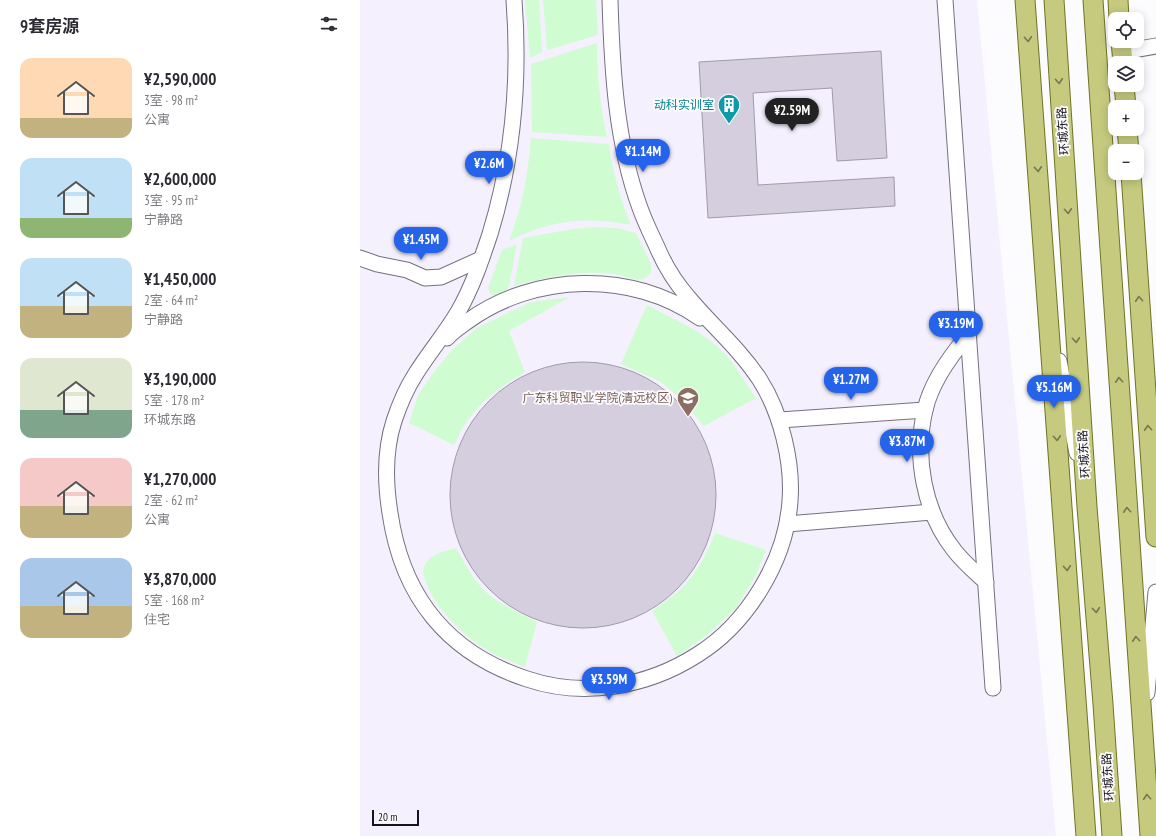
<!DOCTYPE html>
<html lang="zh">
<head>
<meta charset="utf-8">
<style>
	body { margin:0; font-family:"PT Sans Narrow","Noto Sans SC",sans-serif; background:#f2f2f3; color:#2b2b33; height:100vh; display:flex; flex-direction:column; font-size:15px; white-space:nowrap }
	* { box-sizing:border-box; margin:0 }
	p { font-size:13px; color:#7c7c81 }
	.icon { flex:none; width:22px; height:22px; fill:none; stroke:currentColor; stroke-width:2; stroke-linecap:round; stroke-linejoin:round }
	.map { position:relative; flex:1; overflow:hidden }
	.panel { display:flex; flex-direction:column; background:#fff; width:360px }
	.panel>* { flex:none }
	.fabs { position:absolute; left:748px; top:12px; display:grid; gap:8px }
	.fabs a { display:grid; place-items:center; width:36px; height:36px; border-radius:8px; background:#fff; box-shadow:0 2px 10px #0003; font-size:20px }
	.scale { position:absolute; left:12px; bottom:10px; width:47px; box-sizing:border-box; padding-left:4px; border:2px solid #16141a; border-top:0; font-size:11px; line-height:14px; white-space:nowrap; color:#16141a; -webkit-text-stroke:3px #fcfbfe; paint-order:stroke }
	.price { position:absolute; translate:-50% -34px; padding:0 9px; border-radius:14px; background:#2563eb; color:#fff; font-size:13px; line-height:26px; filter:drop-shadow(0 1px 2px #0008) }
	.price::after { content:''; position:absolute; left:50%; top:24px; width:12px; height:9px; margin-left:-6px; background:inherit; clip-path:polygon(0 0,100% 0,50% 100%) }
	.price.active { background:#222; color:#fff }
	ul { padding:0; list-style:none }
	li { display:flex; align-items:center; gap:12px; height:100px; padding:0 20px }
	li span { display:grid; place-items:center; flex:none; width:112px; height:80px; border-radius:12px; color:#555 }
	li>.icon { margin-inline-start:auto }
	span .icon { width:48px; height:48px; fill:#fffc; stroke-width:1 }
	li b { font-size:17px }
	h2 { display:flex; justify-content:space-between; align-items:center; height:48px; padding:0 20px; font-size:17px }
	main { display:flex; flex:1; min-height:0 }
	.map>svg:first-child { display:block }
</style>
</head>
<body>
<main>
<section class="panel">
<h2>9套房源<svg class="icon" aria-label="filters" viewBox="0 0 24 24"><path d="M4 7h16M4 17h16"/><circle cx="9" cy="7" r="2"/><circle cx="15" cy="17" r="2"/></svg></h2>
<ul>
<li><span style="background:linear-gradient(#ffd9b3 75%,#c2b280 0)"><svg class="icon" aria-label="home" viewBox="0 0 24 24"><path d="M3 11l9-7 9 7M6 9v11h12V9"/></svg></span><div><b>¥2,590,000</b><p>3室 · 98 m²</p><p>公寓</p></div></li>
<li><span style="background:linear-gradient(#bfe0f5 75%,#8fb573 0)"><svg class="icon" aria-label="home" viewBox="0 0 24 24"><path d="M3 11l9-7 9 7M6 9v11h12V9"/></svg></span><div><b>¥2,600,000</b><p>3室 · 95 m²</p><p>宁静路</p></div></li>
<li><span style="background:linear-gradient(#bfe0f5 60%,#c2b280 0)"><svg class="icon" aria-label="home" viewBox="0 0 24 24"><path d="M3 11l9-7 9 7M6 9v11h12V9"/></svg></span><div><b>¥1,450,000</b><p>2室 · 64 m²</p><p>宁静路</p></div></li>
<li><span style="background:linear-gradient(#dfe7d0 65%,#7fa58c 0)"><svg class="icon" aria-label="home" viewBox="0 0 24 24"><path d="M3 11l9-7 9 7M6 9v11h12V9"/></svg></span><div><b>¥3,190,000</b><p>5室 · 178 m²</p><p>环城东路</p></div></li>
<li><span style="background:linear-gradient(#f6c9c9 60%,#c2b280 0)"><svg class="icon" aria-label="home" viewBox="0 0 24 24"><path d="M3 11l9-7 9 7M6 9v11h12V9"/></svg></span><div><b>¥1,270,000</b><p>2室 · 62 m²</p><p>公寓</p></div></li>
<li><span style="background:linear-gradient(#a9c7e8 60%,#c2b280 0)"><svg class="icon" aria-label="home" viewBox="0 0 24 24"><path d="M3 11l9-7 9 7M6 9v11h12V9"/></svg></span><div><b>¥3,870,000</b><p>5室 · 168 m²</p><p>住宅</p></div></li>
</ul>
</section>
<div class="map">
<svg width="796" height="836" viewBox="0 0 796 836">
	<rect width="100%" height="100%" fill="#fcfbfe"/>
	<path fill="#f5f0fe" d="M0,0H617L696,836H0Z"/>
	<g fill="#d0fcd2">
		<path d="M165,0H179L182,52L170,58Z"/>
		<path d="M183,0H236L238,35L187,50Z"/>
		<path d="M237,43C237,75 240,106 247,137L172,132L171,64Z"/>
		<path d="M171,138L249,144C253,172 260,199 271,225C224,216 192,220 149,241C162,208 168,174 171,138Z"/>
		<path d="M235,227L257,228L276,233L291,264V273C282,286 267,276 254,274C220,270 187,277 154,286L163,238L213,229Z"/>
		<path d="M157,244L149,286C145,293 141,296 133,296L130,293L128,288L142,250Z"/>
		<path d="M210,297L149,331L165,372C144,385 125,398 110,417C103,425 99,436 94,445L49,423L58,395L74,372L91,351L117,328L171,302Z"/>
		<path d="M287,305C311,318 338,329 359,348C374,362 384,381 396,398L344,426L323,401L301,382L261,364Z"/>
		<path d="M355,533L406,550L396,575L376,608L347,635L317,656L292,611C327,588 339,572 355,533Z"/>
		<path d="M96,548C104,562 113,580 126,592C140,605 160,613 177,622L165,667C155,663 144,659 134,654C108,640 78,613 67,585C65,579 61,571 65,565C70,554 85,551 96,548Z"/>
	</g>
	<g fill="#d4cedf" stroke="#a09bab">
		<path d="M521,51L527,158L477,161L472,88L393,93L398,185L534,177L535,206L348,218L339,62Z"/>
		<circle cx="223" cy="495" r="133"/>
	</g>
	<g fill="none" stroke-linecap="round" stroke-linejoin="round">
		<g stroke="#75707e" stroke-width="17">
			<g id="minor">
				<path d="M154,0C160,79 153,159 130,234C121,261 112,288 98,312C85,334 68,354 55,375C46,389 39,406 34,421C24,452 25,482 30,513C42,596 87,653 167,679C223,698 287,687 337,655C387,624 426,561 430,501C433,462 421,413 400,380C380,349 351,325 328,297C315,282 305,266 297,247C291,234 285,222 280,208C256,142 252,70 250,0"/>
				<path d="M585,0L633,688"/>
				<path d="M762,52L796,46"/>
				<path d="M0,258L17,264L47,270L65,278L81,277L121,259"/>
				<path d="M609,334C591,355 571,383 565,410C554,457 564,512 594,550C603,562 615,572 626,582"/>
				<path d="M87,338C93,331 101,326 108,321C174,273 272,270 340,318"/>
				<path d="M699,361L717,453"/>
				<path d="M420,420L565,410"/>
				<path d="M427,524L572,512"/>
				<path d="M787,693L796,592"/>
			</g>
		</g>
		<g stroke="#6f7423" stroke-width="21">
			<g id="major">
				<path d="M665,0L726,836"/>
				<path d="M694,0L727,507L743,704L752,836"/>
				<path d="M733,0L790,836"/>
				<path d="M758,0L759,19"/>
				<path d="M761,41L763,63"/>
				<path d="M764,85L766,107"/>
				<path d="M767,129L769,151"/>
				<path d="M771,173L796,537"/>
			</g>
		</g>
		<use href="#minor" stroke="#fff" stroke-width="15"/>
		<use href="#major" stroke="#c5ca7e" stroke-width="19"/>
	</g>
	<defs><path id="oneway-chevron" d="M-2-3.5L2.5 0L-2 3.5" fill="none" stroke-width="1.6" stroke-linecap="round" stroke-linejoin="round"/></defs>
	<g stroke="#767851">
		<use href="#oneway-chevron" transform="translate(668 39) rotate(86)"/>
		<use href="#oneway-chevron" transform="translate(699 81) rotate(86)"/>
		<use href="#oneway-chevron" transform="translate(678 169) rotate(86)"/>
		<use href="#oneway-chevron" transform="translate(708 211) rotate(86)"/>
		<use href="#oneway-chevron" transform="translate(779 299) rotate(-94)"/>
		<use href="#oneway-chevron" transform="translate(716 340) rotate(86)"/>
		<use href="#oneway-chevron" transform="translate(759 380) rotate(-94)"/>
		<use href="#oneway-chevron" transform="translate(788 428) rotate(-94)"/>
		<use href="#oneway-chevron" transform="translate(697 438) rotate(86)"/>
		<use href="#oneway-chevron" transform="translate(767 510) rotate(-94)"/>
		<use href="#oneway-chevron" transform="translate(707 568) rotate(86)"/>
		<use href="#oneway-chevron" transform="translate(736 610) rotate(85)"/>
		<use href="#oneway-chevron" transform="translate(776 639) rotate(-94)"/>
		<use href="#oneway-chevron" transform="translate(787 797) rotate(-94)"/>
	</g>
	<defs>
		<g id="building-pin" transform="scale(1.15)"><path d="M0 17L-7.5 6A9.5 9.5 0 1 1 7.5 6Z" fill="#0f9aa8" stroke="#fcfbfe"/><path d="M-4-6H4V6H1V3H-1V6H-4ZM-2.5-4.3h1.7v1.8h-1.7ZM.8-4.3h1.7v1.8H.8ZM-2.5-1h1.7V.8h-1.7ZM.8-1h1.7V.8H.8Z" fill="#fff"/></g>
		<g id="university-pin" transform="scale(1.15)"><path d="M0 17L-7.5 6A9.5 9.5 0 1 1 7.5 6Z" fill="#8d6e63" stroke="#fcfbfe"/><path d="M0-5L7-2L0 1L-7-2ZM-4 1L0 2.5L4 1V4Q0 6-4 4Z" fill="#fff"/></g>
	</defs>
	<g fill-rule="evenodd">
		<use href="#building-pin" x="369" y="105"/>
		<use href="#university-pin" x="328" y="398"/>
	</g>
	<g text-anchor="middle" stroke-width="3.5" stroke-linejoin="round" paint-order="stroke">
		<g font-size="12" fill="#0d838f" stroke="#fcfbfe" text-anchor="end">
			<text x="354" y="109">动科实训室</text>
		</g>
		<g font-size="12" fill="#16141a" stroke="#fcfbfe">
			<text transform="translate(703 131) rotate(-94)" y="4">环城东路</text>
			<text transform="translate(724 454) rotate(-94)" y="4">环城东路</text>
			<text transform="translate(748 777) rotate(-94)" y="4">环城东路</text>
		</g>
		<g font-size="12" fill="#785e54" stroke="#fcfbfe" text-anchor="end">
			<text x="312" y="402">广东科贸职业学院(清远校区)</text>
		</g>
	</g>
</svg>
<div class="fabs">
<a><svg class="icon" aria-label="locate" viewBox="0 0 24 24"><circle cx="12" cy="12" r="6"/><path d="M12 2v4M12 18v4M2 12h4M18 12h4"/></svg></a>
<a><svg class="icon" aria-label="layers" viewBox="0 0 24 24"><path d="M12 4l9 5-9 5-9-5zM3 14l9 5 9-5"/></svg></a>
<a>+</a>
<a>−</a>
</div>
<div class="scale">20 m</div>
<b class="price active" style="left:432px;top:132px">¥2.59M</b>
<b class="price" style="left:283px;top:173px">¥1.14M</b>
<b class="price" style="left:129px;top:185px">¥2.6M</b>
<b class="price" style="left:61px;top:261px">¥1.45M</b>
<b class="price" style="left:596px;top:345px">¥3.19M</b>
<b class="price" style="left:491px;top:401px">¥1.27M</b>
<b class="price" style="left:694px;top:409px">¥5.16M</b>
<b class="price" style="left:547px;top:463px">¥3.87M</b>
<b class="price" style="left:249px;top:701px">¥3.59M</b>
</div>
</main>
</body>
</html>
